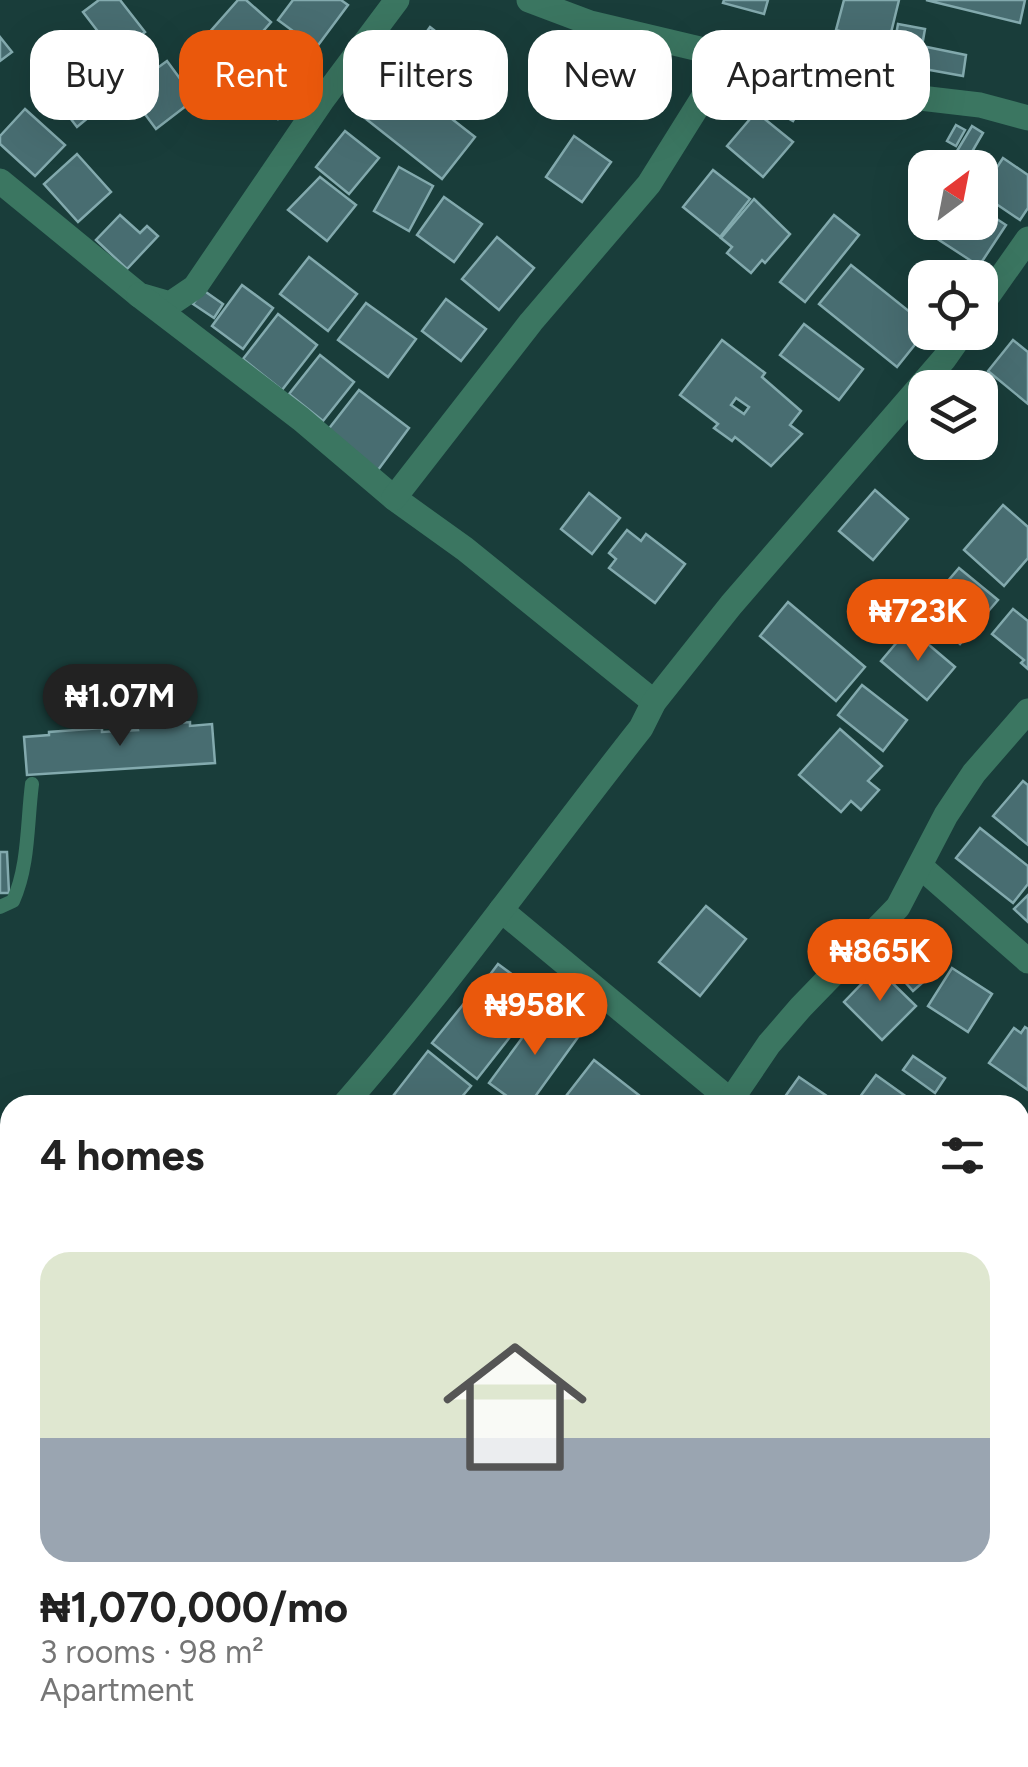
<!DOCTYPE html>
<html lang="en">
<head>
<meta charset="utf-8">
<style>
	body { margin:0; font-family:Figtree,sans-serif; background:#f6f6f6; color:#222; height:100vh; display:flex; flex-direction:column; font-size:38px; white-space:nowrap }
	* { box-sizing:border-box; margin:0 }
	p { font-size:32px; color:#767676 }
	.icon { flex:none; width:55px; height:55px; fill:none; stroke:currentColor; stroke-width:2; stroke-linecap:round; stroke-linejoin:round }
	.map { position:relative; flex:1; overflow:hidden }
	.drawer { position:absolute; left:0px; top:1095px; width:1030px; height:672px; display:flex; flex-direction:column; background:#fff; border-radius:30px 30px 0 0; box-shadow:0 10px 40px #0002 }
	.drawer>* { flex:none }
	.banner { position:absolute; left:30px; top:30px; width:970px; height:90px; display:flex; gap:20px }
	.needle { width:65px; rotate:32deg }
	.fabs { position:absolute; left:908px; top:150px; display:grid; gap:20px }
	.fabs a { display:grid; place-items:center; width:90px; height:90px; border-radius:20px; background:#fff; box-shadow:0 10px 40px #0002; font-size:50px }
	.price { position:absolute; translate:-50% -85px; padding:0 22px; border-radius:35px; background:#ea580c; color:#fff; font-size:32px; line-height:65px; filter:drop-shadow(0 2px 5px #0008) }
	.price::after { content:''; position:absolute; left:50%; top:60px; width:30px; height:22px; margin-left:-15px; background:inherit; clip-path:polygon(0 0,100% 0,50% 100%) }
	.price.selected { background:#222; color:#fff }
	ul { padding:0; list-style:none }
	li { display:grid; align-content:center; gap:20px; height:530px; padding:0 40px }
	li span { display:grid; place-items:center; height:310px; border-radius:30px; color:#555 }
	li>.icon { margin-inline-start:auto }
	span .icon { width:180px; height:180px; fill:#fffc; stroke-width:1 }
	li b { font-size:42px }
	h2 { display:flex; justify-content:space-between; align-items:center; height:120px; padding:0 40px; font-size:42px }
	.pill { padding:0 35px; border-radius:30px; background:#fff; box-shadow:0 10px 40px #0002; font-size:35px; line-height:90px }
	.pill.selected { background:#ea580c; color:#fff }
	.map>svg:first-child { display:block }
</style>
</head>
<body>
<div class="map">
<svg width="1028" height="1767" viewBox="0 0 1028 1767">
	<rect width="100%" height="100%" fill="#193d3a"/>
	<g fill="#486d71" stroke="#83aaae" stroke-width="2.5" fill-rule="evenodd">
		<path d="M99,0H120L145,32L116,55L83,12Z"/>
		<path d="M238,0H246L271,22L238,60L208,34Z"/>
		<path d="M293,0H341L348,5L316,48L278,20Z"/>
		<path d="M724,0H768L764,14L723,3Z"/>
		<path d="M844,0H899L888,45L836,30Z"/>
		<path d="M926,0H1025L1020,23Z"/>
		<path d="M898,24L925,29L922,46L966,55L963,76L891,63Z"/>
		<path d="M430,27L470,58L441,97L401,68Z"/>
		<path d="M71,32L82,43L85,41L102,61L66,91L39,59Z"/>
		<path d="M0,37L12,52L0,61Z"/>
		<path d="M278,55L310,89L278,119L246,85Z"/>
		<path d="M561,58L603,78L585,115L544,95Z"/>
		<path d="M167,61L195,99L156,129L127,90Z"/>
		<path d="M393,73L475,137L442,179L361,115Z"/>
		<path d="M786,95L803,104L793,121L777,112Z"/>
		<path d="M82,96L95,112L77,127L64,110Z"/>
		<path d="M25,109L65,145L35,176L0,144V136Z"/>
		<path d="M756,112L793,142L763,177L727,146Z"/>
		<path d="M956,125L965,130L956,146L947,141Z"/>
		<path d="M972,126L983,133L969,157L957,151Z"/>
		<path d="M345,131L379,158L349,194L316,167Z"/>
		<path d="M574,136L611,162L582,202L546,177Z"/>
		<path d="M77,154L111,192L78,222L44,184Z"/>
		<path d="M1003,158L1028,175V208L1020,220L980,193Z"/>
		<path d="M399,167L433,186L409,231L374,211Z"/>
		<path d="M713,170L750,199L720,237L683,207Z"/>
		<path d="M320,177L356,205L327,241L288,210Z"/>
		<path d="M444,197L482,224L454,262L417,235Z"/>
		<path d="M754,199L790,234L765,263L762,260L751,273L727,253L732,247L721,238Z"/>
		<path d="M980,208L1006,225L979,266L933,236L941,222H980Z"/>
		<path d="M120,215L140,233L147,226L158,236L127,269L96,240Z"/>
		<path d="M834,215L859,235L805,302L780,282Z"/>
		<path d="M497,237L534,268L499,310L462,279Z"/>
		<path d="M309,257L357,294L328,331L280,294Z"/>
		<path d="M851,265L925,324V332L897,367L819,304Z"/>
		<path d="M242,285L273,308L243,349L212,326Z"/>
		<path d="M203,290L223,304L214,318L193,304Z"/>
		<path d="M446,299L486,329L461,361L422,331Z"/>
		<path d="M366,303L416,339L388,377L338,340Z"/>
		<path d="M278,314L317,345L282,390L243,359Z"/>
		<path d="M804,324L863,369L839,400L780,355Z"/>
		<path d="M722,340L765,373L762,377L801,411L790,425L802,434L771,466L735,437L732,441L714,428L718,424L680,395ZM736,398L749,407L744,414L731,405Z"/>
		<path d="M1013,340L1028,352V404L988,371Z"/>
		<path d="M320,355L354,382L323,421L289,394Z"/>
		<path d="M359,390L409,428L378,470L327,431Z"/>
		<path d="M875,490L908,519L873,560L839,531Z"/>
		<path d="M589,493L620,518L592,554L561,529Z"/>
		<path d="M1003,505L1028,527V558L1004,586L964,550Z"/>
		<path d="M627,530L641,541L646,534L685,564L655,603L609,568L616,559L609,553Z"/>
		<path d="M959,568L998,600L960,644L922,611Z"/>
		<path d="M788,602L865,667L836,701L760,636Z"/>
		<path d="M1013,609L1028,621V669L1021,663L1024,660L992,634Z"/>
		<path d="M909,628L955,667L927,700L881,661Z"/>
		<path d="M862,685L907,720L883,751L838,715Z"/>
		<path d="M190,722V726L212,724L215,763L27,775L24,737L49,735V732L102,728V732L138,730L137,726Z"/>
		<path d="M840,729L882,766L868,781L879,790L861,810L851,801L841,812L799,775Z"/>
		<path d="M1023,781L1028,785V845L993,816Z"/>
		<path d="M980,828L1028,866V884L1013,903L956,858Z"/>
		<path d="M0,852H7L9,893H0Z"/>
		<path d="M1028,895V922L1014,909Z"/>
		<path d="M706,906L746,939L700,996L659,962Z"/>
		<path d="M911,925L945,963L913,991L879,953Z"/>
		<path d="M498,964L533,990L510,1022L474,996Z"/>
		<path d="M877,968L916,1006L882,1040L844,1002Z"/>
		<path d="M952,968L992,994L968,1032L928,1006Z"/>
		<path d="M466,1001L510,1037L477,1079L432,1043Z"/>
		<path d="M545,1007L581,1033L529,1105H519L489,1083Z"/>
		<path d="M1025,1027L1028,1029V1090L989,1063L1014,1028L1021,1033Z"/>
		<path d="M428,1051L471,1086L455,1105H404L393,1096Z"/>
		<path d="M913,1056L945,1078L935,1093L903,1070Z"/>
		<path d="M594,1060L640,1096L633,1105H559Z"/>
		<path d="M876,1075L918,1105H854Z"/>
		<path d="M799,1077L837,1103L836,1105H779Z"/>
		<path d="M1027,1134L1028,1135V1171L1020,1165V1143Z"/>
		<path d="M1020,1400L1028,1409V1455L1020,1462Z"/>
		<path d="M1026,1614L1028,1616V1681L1020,1674V1620Z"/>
		<path d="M1023,1710L1028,1715V1734L1020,1727Z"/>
		<path d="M1020,1728L1028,1736V1762L1023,1767H992L982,1758H1020Z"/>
		<path d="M235,1758H291L301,1767H225Z"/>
		<path d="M320,1758H384L374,1767H330Z"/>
		<path d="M419,1758H484L473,1767H411Z"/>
		<path d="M598,1758H653L644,1767H609Z"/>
	</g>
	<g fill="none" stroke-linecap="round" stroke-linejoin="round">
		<path stroke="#3b7661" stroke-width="14" d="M0,907L13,901C29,866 27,823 32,784"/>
		<g stroke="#3b7661" stroke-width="25">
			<path d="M529,0L590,23L729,56L835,88L980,105L1028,118"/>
			<path d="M0,181L139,295L170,304L195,287L323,99L397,0"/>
			<path d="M139,295L301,419L394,498L465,549L654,702"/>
			<path d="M980,307L1028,239"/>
			<path d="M394,498L531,322L649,184L729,56"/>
			<path d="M921,867L1028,961"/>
			<path d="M501,910L736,1105"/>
			<path d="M731,1100L769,1044L801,1007L898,907L946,815L974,773L1028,711"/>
			<path d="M344,1105C449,985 542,853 641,728L654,702L731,605L944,359L963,332"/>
			<path d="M1020,1354L1028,1362"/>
			<path d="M0,1536L10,1528"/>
			<path d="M544,1758L550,1767"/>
			<path d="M689,1767L696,1758"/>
		</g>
	</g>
</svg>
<div class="fabs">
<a><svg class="needle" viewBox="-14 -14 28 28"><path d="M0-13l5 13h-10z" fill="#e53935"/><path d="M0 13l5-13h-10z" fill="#767676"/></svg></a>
<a><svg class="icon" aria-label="locate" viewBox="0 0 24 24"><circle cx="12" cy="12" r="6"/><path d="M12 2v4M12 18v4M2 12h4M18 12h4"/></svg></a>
<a><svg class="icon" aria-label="layers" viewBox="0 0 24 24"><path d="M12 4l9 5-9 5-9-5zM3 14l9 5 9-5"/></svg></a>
</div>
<b class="price" style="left:918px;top:664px">₦723K</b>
<b class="price selected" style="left:120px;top:749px">₦1.07M</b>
<b class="price" style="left:880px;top:1004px">₦865K</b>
<b class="price" style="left:535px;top:1058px">₦958K</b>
<div class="banner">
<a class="pill">Buy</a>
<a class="pill selected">Rent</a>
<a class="pill">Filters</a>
<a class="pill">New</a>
<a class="pill">Apartment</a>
</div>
<section class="drawer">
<h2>4 homes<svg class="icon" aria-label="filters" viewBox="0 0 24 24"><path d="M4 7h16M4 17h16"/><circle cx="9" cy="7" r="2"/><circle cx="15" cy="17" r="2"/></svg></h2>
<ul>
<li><span style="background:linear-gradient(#dfe7d0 60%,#9aa5b1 0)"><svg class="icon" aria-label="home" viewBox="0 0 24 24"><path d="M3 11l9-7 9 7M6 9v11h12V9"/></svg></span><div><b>₦1,070,000/mo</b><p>3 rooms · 98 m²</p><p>Apartment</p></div></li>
</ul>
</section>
</div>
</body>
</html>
